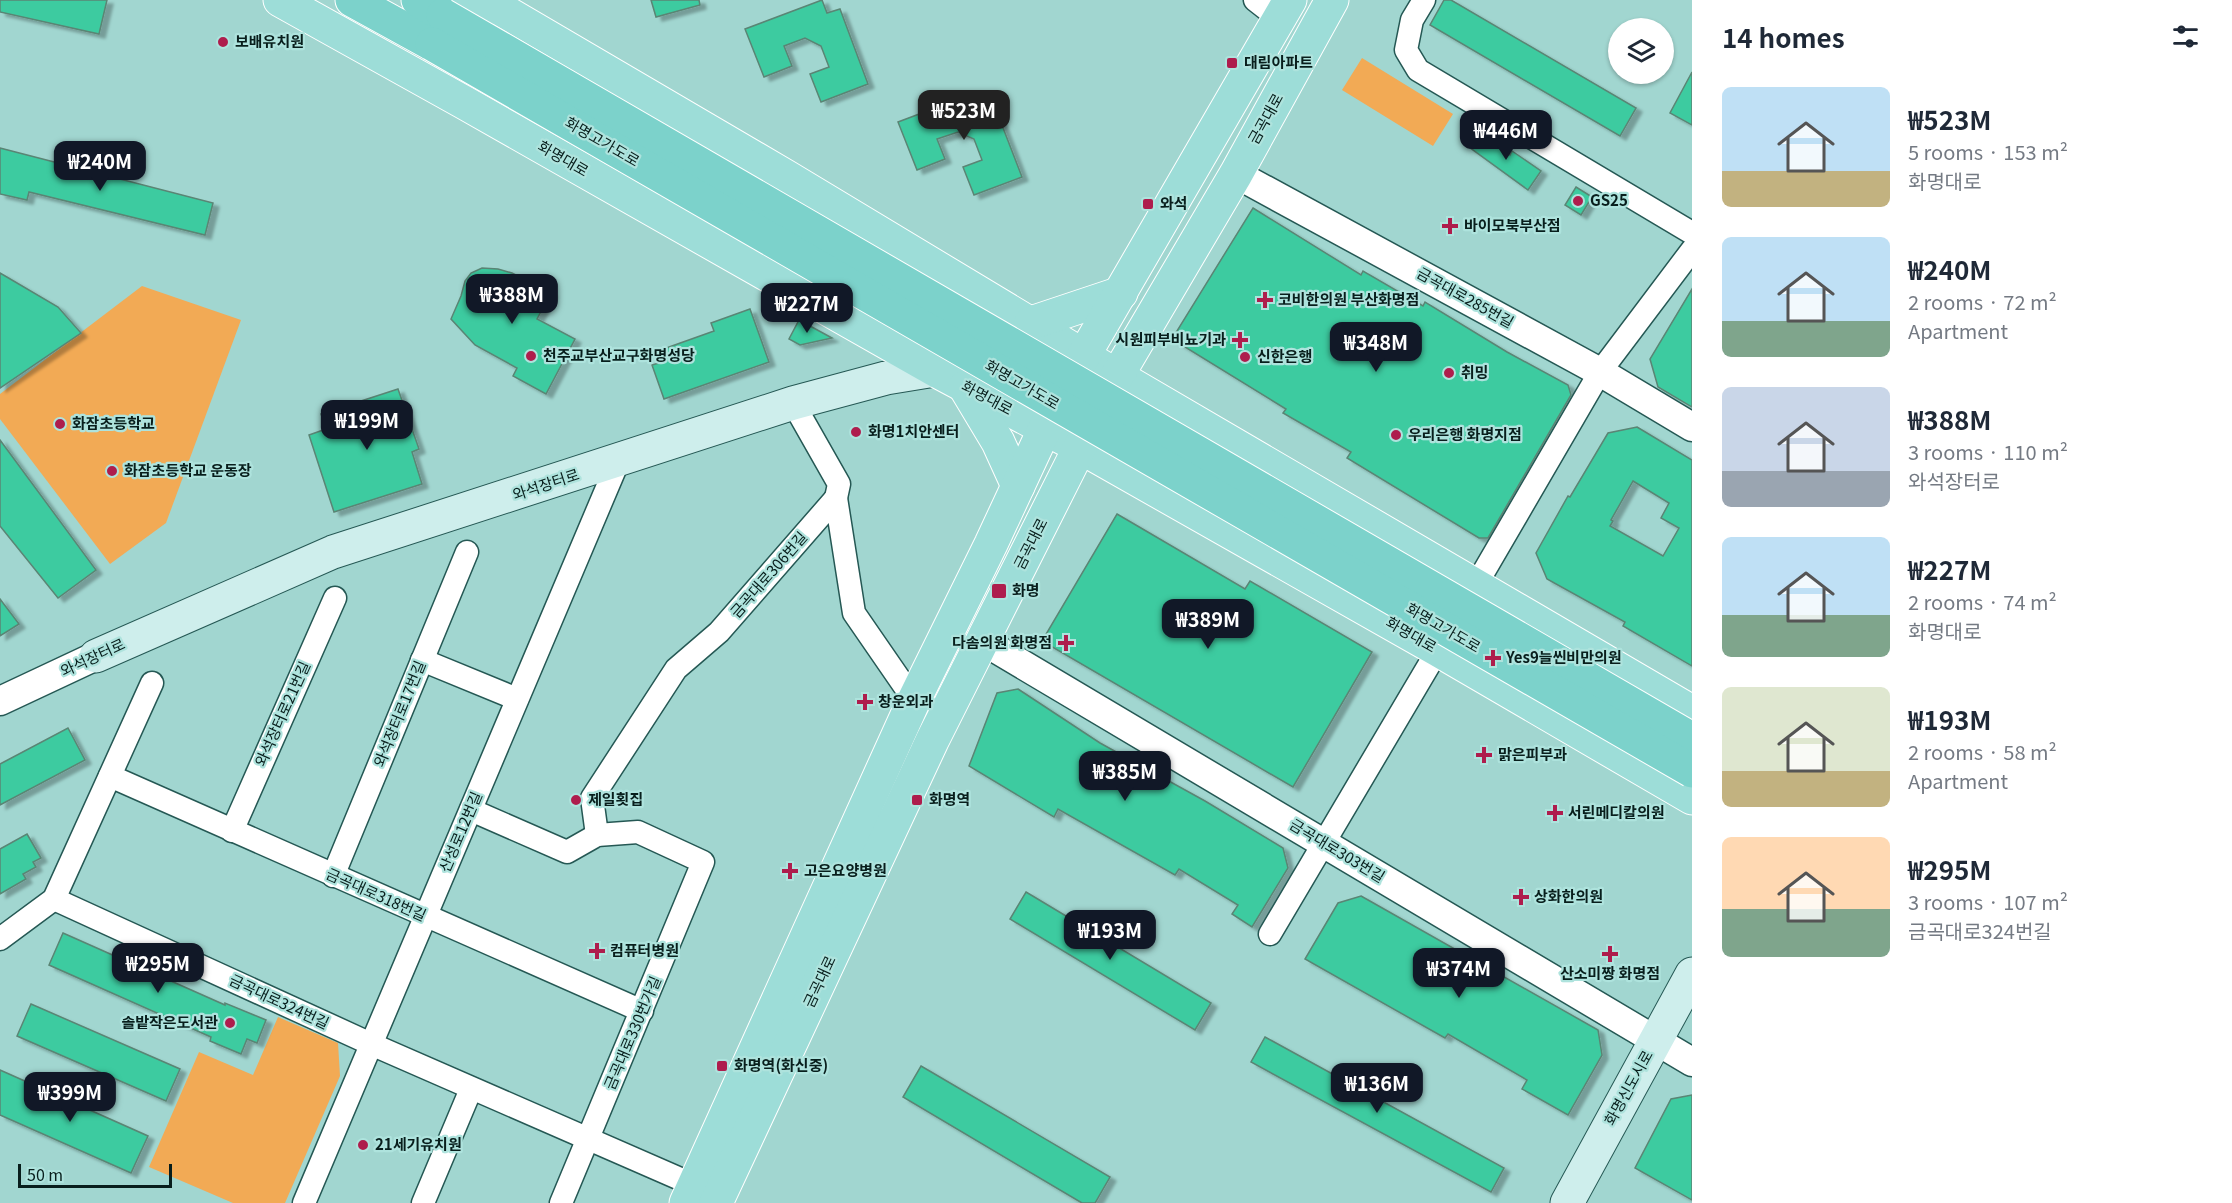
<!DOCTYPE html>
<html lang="en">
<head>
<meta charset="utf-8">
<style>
	body { margin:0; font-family:Georgia,"Noto Sans KR",serif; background:#f6f6f7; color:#1f2937; height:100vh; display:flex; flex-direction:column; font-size:22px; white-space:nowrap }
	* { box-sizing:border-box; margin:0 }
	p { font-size:20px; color:#747a83 }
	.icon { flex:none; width:33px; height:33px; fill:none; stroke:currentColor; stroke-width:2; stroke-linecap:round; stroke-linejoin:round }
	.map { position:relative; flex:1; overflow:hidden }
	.details { display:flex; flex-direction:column; background:#fff; width:540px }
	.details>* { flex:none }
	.fabs { position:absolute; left:1608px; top:18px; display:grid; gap:12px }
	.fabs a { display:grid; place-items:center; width:66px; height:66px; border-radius:50%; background:#fff; box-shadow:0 2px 4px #0004; font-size:30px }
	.scale { position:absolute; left:18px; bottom:15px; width:154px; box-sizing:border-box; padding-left:6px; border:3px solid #081e1c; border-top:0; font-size:16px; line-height:21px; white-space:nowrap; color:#081e1c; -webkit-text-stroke:4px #aee3dd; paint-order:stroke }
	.price { position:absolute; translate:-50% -51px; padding:0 14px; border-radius:12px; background:#111827; color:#fff; font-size:20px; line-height:39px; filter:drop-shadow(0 2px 3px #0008) }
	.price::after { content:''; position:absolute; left:50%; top:36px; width:18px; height:14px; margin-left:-9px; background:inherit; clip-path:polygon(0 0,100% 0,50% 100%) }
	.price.current { background:#222; color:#fff }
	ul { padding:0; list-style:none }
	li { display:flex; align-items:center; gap:18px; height:150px; padding:0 30px }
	li span { display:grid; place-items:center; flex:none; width:168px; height:120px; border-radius:9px; color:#555 }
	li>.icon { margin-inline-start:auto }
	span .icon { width:72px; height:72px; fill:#fffc; stroke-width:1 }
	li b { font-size:26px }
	h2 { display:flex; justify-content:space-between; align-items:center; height:72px; padding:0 30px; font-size:26px }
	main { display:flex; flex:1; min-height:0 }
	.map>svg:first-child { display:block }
</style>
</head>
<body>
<main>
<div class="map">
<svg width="1692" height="1203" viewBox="0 0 1692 1203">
	<defs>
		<filter id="shadow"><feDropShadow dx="6" dy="4" stdDeviation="1.5" flood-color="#0004"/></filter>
	</defs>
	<rect width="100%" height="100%" fill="#a1d6d0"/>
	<g fill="#f2aa55">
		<path d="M1362,58L1453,114L1433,146L1342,90Z"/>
		<path d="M142,286L241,320L166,523L110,564L0,419V394Z"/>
		<path d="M278,1017L338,1043L340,1076L285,1203H233L149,1167L199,1052L253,1075Z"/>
	</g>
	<g fill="#3dcba0" stroke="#5a8574" stroke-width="1.5" fill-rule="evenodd" filter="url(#shadow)">
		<path d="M0,0H107L99,34L0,12Z"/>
		<path d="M651,0H699L700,5L656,17Z"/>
		<path d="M822,0L827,13L840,9L868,84L821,102L810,74L829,67L821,46L805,38L784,46L792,66L764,77L745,29Z"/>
		<path d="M1444,0H1451L1636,108L1620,136L1430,25Z"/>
		<path d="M1692,72V125L1670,113Z"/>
		<path d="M975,93L980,107L993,102L1022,177L974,195L963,167L982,160L974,139L958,132L937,139L945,159L917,170L898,122Z"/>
		<path d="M1481,132L1510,155L1512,151L1541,171L1528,190L1469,147Z"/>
		<path d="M0,148L213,203L205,235L29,192L27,200L0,194Z"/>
		<path d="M1576,187L1592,197L1581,215L1565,205Z"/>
		<path d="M1253,208L1361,275L1363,271L1423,306L1425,302L1507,352L1568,385L1571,395L1488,538H1479L1347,458L1351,452L1283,413L1286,409L1172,339Z"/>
		<path d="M482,268L498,269L512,273L551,293L537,319L575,339L546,394L513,376L517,368L475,345L451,319L461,296L465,281L471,273Z"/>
		<path d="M0,273L58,307L81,333L0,388Z"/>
		<path d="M1692,289V407L1658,387L1650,359Z"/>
		<path d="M750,309L769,362L664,399L652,365L659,363L655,352L714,331L711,323Z"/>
		<path d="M799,320L832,338L800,345L789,339Z"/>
		<path d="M398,389L419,449L412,452L422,484L334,512L309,435L326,429L321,414Z"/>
		<path d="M1637,427L1692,460V666L1623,626L1625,622L1547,579L1536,553L1568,496L1570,497L1608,433ZM1633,481L1669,503L1661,518L1679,528L1663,556L1610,526L1613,521L1611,520Z"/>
		<path d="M0,440L96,570L58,598L0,526Z"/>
		<path d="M1117,514L1245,589L1250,581L1372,652L1293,787L1042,641Z"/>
		<path d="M0,599L19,624L0,636Z"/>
		<path d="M1018,689L1100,743L1205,801L1283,848L1288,868L1252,927L1232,914L1238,905L1179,869L1175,875L1058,809L1054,817L969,766L997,693Z"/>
		<path d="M68,728L85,760L0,805V764Z"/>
		<path d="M27,834L41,858L33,862L36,867L23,874L26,879L0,894V849Z"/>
		<path d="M1026,892L1211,1003L1195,1030L1010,919Z"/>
		<path d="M1361,896L1598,1030L1602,1055L1568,1115L1522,1089L1527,1080L1448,1034L1445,1038L1305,959L1338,903Z"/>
		<path d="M63,933L225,1005V1003L266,1020L257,1043L247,1039L241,1054L210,1041L211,1037L49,965Z"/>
		<path d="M31,1004L180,1069L166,1101L17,1036Z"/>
		<path d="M1265,1037L1504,1168L1491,1192L1251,1062Z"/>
		<path d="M921,1066L1110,1177L1095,1203H1082L903,1097Z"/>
		<path d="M0,1070L148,1136L131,1173L0,1115Z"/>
		<path d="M1692,1095V1200L1635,1168L1671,1099Z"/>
	</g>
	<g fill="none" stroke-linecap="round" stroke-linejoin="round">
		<g stroke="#255854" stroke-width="25">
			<g id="minor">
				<path d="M1255,0L1278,18"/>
				<path d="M1424,0L1412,20L1406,50L1418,70L1692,233"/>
				<path d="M793,403L839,484L836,498"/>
				<path d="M1469,597L1600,372L1692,250"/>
				<path d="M422,660L517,699"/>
				<path d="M110,776L642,1011"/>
				<path d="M471,810L567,852L597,835L638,832L703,862L561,1203"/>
				<path d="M232,831L335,598"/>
				<path d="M597,835L592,798L676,669L719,632L836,498L854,613L914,700"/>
				<path d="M333,876L467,552"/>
				<path d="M54,899L371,1044L694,1185"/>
				<path d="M1270,934L1445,638"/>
				<path d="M0,939L54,899L152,683"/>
				<path d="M304,1203L618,462"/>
				<path d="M423,1203L471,1089"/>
			</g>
		</g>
		<g stroke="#255854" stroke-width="31">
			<g id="tertiary">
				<path d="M1236,174L1600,372L1692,427"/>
				<path d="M983,641L1692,1062"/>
				<path d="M0,701L96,656"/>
			</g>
		</g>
		<g stroke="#255854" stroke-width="35">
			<g id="secondary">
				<path d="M96,656L333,552L793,403L886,378L935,370L953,371"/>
				<path d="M1567,1203L1692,974"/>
			</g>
		</g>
		<g stroke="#fff" stroke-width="35">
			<g id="primary">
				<path d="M280,0L465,103L935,370L1080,447L1438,650L1692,798"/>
				<path d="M457,0L502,9"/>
				<path d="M485,0L787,177L1117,376L1692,712"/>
				<path d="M1031,323L1121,293"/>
				<path d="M965,387L998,442L1018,486"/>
				<path d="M686,1203L914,700L991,544L1045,428L1073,374L1290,0"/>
				<path d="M716,1203L932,741L1080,447L1117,376L1236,174L1332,0"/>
			</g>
		</g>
		<g stroke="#fff" stroke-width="35">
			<g id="trunk">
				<path d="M352,0L432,44"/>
				<path d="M418,0L443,15"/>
			</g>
		</g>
		<use href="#minor" stroke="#fff" stroke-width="22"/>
		<use href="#tertiary" stroke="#fff" stroke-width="28"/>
		<use href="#secondary" stroke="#ceeeec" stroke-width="33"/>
		<use href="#primary" stroke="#9dddd8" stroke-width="33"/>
		<use href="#trunk" stroke="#7cd2cb" stroke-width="33"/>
		<g stroke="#fff" stroke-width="35" stroke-linecap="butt">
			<g id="trunk-bridge">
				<path d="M443,15L1692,739"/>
				<path d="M432,44L1692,771"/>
			</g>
		</g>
		<use href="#trunk-bridge" stroke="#7cd2cb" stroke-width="33"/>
	</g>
	<g fill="#ae1d4d" stroke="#aee3dd" stroke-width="2">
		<circle cx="223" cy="42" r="6"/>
		<rect x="1226" y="57" width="12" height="12" rx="3"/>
		<circle cx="1578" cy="201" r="6"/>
		<rect x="1142" y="198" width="12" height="12" rx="3"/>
		<path d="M1447 217h6v6h6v6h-6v6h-6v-6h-6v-6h6z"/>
		<path d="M1262 291h6v6h6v6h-6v6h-6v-6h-6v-6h6z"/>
		<path d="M1237 331h6v6h6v6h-6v6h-6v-6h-6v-6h6z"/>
		<circle cx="531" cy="356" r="6"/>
		<circle cx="1245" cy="357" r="6"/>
		<circle cx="1449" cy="373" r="6"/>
		<circle cx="60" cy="424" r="6"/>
		<circle cx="856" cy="432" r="6"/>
		<circle cx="1396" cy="435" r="6"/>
		<circle cx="112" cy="471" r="6"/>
		<rect x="991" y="583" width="16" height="16" rx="3"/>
		<path d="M1063 634h6v6h6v6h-6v6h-6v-6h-6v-6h6z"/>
		<path d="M1490 649h6v6h6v6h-6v6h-6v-6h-6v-6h6z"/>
		<path d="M862 693h6v6h6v6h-6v6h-6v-6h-6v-6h6z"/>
		<path d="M1481 746h6v6h6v6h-6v6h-6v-6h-6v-6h6z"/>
		<circle cx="576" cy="800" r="6"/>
		<rect x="911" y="794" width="12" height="12" rx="3"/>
		<path d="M1552 804h6v6h6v6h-6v6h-6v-6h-6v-6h6z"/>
		<path d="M787 862h6v6h6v6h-6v6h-6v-6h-6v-6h6z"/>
		<path d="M1518 888h6v6h6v6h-6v6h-6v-6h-6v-6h6z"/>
		<path d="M594 942h6v6h6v6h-6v6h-6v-6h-6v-6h6z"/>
		<path d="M1607 945h6v6h6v6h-6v6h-6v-6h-6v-6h6z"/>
		<circle cx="230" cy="1023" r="6"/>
		<rect x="716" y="1060" width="12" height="12" rx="3"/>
		<circle cx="363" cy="1145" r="6"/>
	</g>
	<g text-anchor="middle" stroke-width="4.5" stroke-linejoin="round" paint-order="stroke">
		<g font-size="15" font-weight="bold" fill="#081e1c" stroke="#aee3dd" text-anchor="start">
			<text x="235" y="47">보배유치원</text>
			<text x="1244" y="68">대림아파트</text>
			<text x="1590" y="206">GS25</text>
			<text x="1160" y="209">와석</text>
			<text x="1464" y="231">바이모북부산점</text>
			<text x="1278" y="305">코비한의원 부산화명점</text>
			<text x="1226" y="345" text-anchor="end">시원피부비뇨기과</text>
			<text x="543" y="361">천주교부산교구화명성당</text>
			<text x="1257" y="362">신한은행</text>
			<text x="1461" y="378">취밍</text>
			<text x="72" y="429">화잠초등학교</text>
			<text x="868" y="437">화명1치안센터</text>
			<text x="1408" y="440">우리은행 화명지점</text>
			<text x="124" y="476">화잠초등학교 운동장</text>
			<text x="1012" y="596">화명</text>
			<text x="1052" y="648" text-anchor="end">다솜의원 화명점</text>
			<text x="1506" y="663">Yes9늘씬비만의원</text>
			<text x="878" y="707">창운외과</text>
			<text x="1498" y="760">맑은피부과</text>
			<text x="588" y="805">제일횟집</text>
			<text x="929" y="805">화명역</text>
			<text x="1568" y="818">서린메디칼의원</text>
			<text x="804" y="876">고은요양병원</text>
			<text x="1534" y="902">상화한의원</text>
			<text x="610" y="956">컴퓨터병원</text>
			<text x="1610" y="979" text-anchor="middle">산소미짱 화명점</text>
			<text x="218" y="1028" text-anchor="end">솔밭작은도서관</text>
			<text x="734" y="1071">화명역(화신중)</text>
			<text x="375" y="1150">21세기유치원</text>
		</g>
		<g font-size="15" fill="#081e1c" stroke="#aee3dd">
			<text transform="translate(1266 119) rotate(-61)" y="5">금곡대로</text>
			<text transform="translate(602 142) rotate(30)" y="5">화명고가도로</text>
			<text transform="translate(563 159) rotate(30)" y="5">화명대로</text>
			<text transform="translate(1465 298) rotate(29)" y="5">금곡대로285번길</text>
			<text transform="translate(1022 385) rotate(30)" y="5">화명고가도로</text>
			<text transform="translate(987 398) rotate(28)" y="5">화명대로</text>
			<text transform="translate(546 485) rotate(-18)" y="5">와석장터로</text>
			<text transform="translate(1031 544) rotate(-63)" y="5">금곡대로</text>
			<text transform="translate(769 575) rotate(-49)" y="5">금곡대로306번길</text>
			<text transform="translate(1443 628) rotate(30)" y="5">화명고가도로</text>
			<text transform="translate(1411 635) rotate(30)" y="5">화명대로</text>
			<text transform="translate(93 658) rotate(-25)" y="5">와석장터로</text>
			<text transform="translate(283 714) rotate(-66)" y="5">와석장터로21번길</text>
			<text transform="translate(400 714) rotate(-68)" y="5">와석장터로17번길</text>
			<text transform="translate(461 832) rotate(-67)" y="5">산성로12번길</text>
			<text transform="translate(1337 851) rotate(31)" y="5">금곡대로303번길</text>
			<text transform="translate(376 895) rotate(24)" y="5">금곡대로318번길</text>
			<text transform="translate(820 982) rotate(-65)" y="5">금곡대로</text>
			<text transform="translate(279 1002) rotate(25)" y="5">금곡대로324번길</text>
			<text transform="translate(633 1033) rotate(-67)" y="5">금곡대로330번가길</text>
			<text transform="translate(1629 1088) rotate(-61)" y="5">화명신도시로</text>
		</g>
	</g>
</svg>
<div class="fabs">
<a><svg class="icon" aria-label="layers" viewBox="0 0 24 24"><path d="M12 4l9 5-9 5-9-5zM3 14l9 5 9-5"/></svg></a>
</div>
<div class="scale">50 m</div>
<b class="price current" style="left:964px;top:141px">₩523M</b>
<b class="price" style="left:1506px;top:161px">₩446M</b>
<b class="price" style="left:100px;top:192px">₩240M</b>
<b class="price" style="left:512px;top:325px">₩388M</b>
<b class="price" style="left:807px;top:334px">₩227M</b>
<b class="price" style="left:1376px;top:373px">₩348M</b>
<b class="price" style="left:367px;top:451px">₩199M</b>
<b class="price" style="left:1208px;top:650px">₩389M</b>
<b class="price" style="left:1125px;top:802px">₩385M</b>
<b class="price" style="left:1110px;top:961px">₩193M</b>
<b class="price" style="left:158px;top:994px">₩295M</b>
<b class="price" style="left:1459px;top:999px">₩374M</b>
<b class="price" style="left:1377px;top:1114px">₩136M</b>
<b class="price" style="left:70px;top:1123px">₩399M</b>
</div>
<section class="details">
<h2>14 homes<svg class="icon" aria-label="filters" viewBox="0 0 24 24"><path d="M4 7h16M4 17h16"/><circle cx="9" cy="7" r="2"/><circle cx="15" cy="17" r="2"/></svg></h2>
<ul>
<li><span style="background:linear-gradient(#bfe0f5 70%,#c2b280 0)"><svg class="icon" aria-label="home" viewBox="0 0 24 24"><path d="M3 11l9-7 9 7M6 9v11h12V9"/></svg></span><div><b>₩523M</b><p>5 rooms · 153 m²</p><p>화명대로</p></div></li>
<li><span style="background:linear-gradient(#bfe0f5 70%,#7fa58c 0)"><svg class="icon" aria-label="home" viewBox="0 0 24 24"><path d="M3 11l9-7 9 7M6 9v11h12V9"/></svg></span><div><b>₩240M</b><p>2 rooms · 72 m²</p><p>Apartment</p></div></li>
<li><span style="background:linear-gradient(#c9d6e8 70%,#9aa5b1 0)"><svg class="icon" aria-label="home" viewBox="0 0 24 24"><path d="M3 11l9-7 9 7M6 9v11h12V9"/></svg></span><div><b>₩388M</b><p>3 rooms · 110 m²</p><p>와석장터로</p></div></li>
<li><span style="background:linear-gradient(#bfe0f5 65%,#7fa58c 0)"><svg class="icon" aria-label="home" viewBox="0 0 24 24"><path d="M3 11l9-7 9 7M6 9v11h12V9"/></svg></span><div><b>₩227M</b><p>2 rooms · 74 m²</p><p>화명대로</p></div></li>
<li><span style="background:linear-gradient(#dfe7d0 70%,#c2b280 0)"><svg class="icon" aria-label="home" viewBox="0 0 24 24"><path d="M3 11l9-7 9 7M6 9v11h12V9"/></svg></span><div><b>₩193M</b><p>2 rooms · 58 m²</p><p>Apartment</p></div></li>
<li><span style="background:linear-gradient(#ffd9b3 60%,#7fa58c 0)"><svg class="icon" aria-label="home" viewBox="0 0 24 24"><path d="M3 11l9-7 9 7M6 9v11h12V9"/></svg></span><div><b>₩295M</b><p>3 rooms · 107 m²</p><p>금곡대로324번길</p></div></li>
</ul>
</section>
</main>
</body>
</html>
